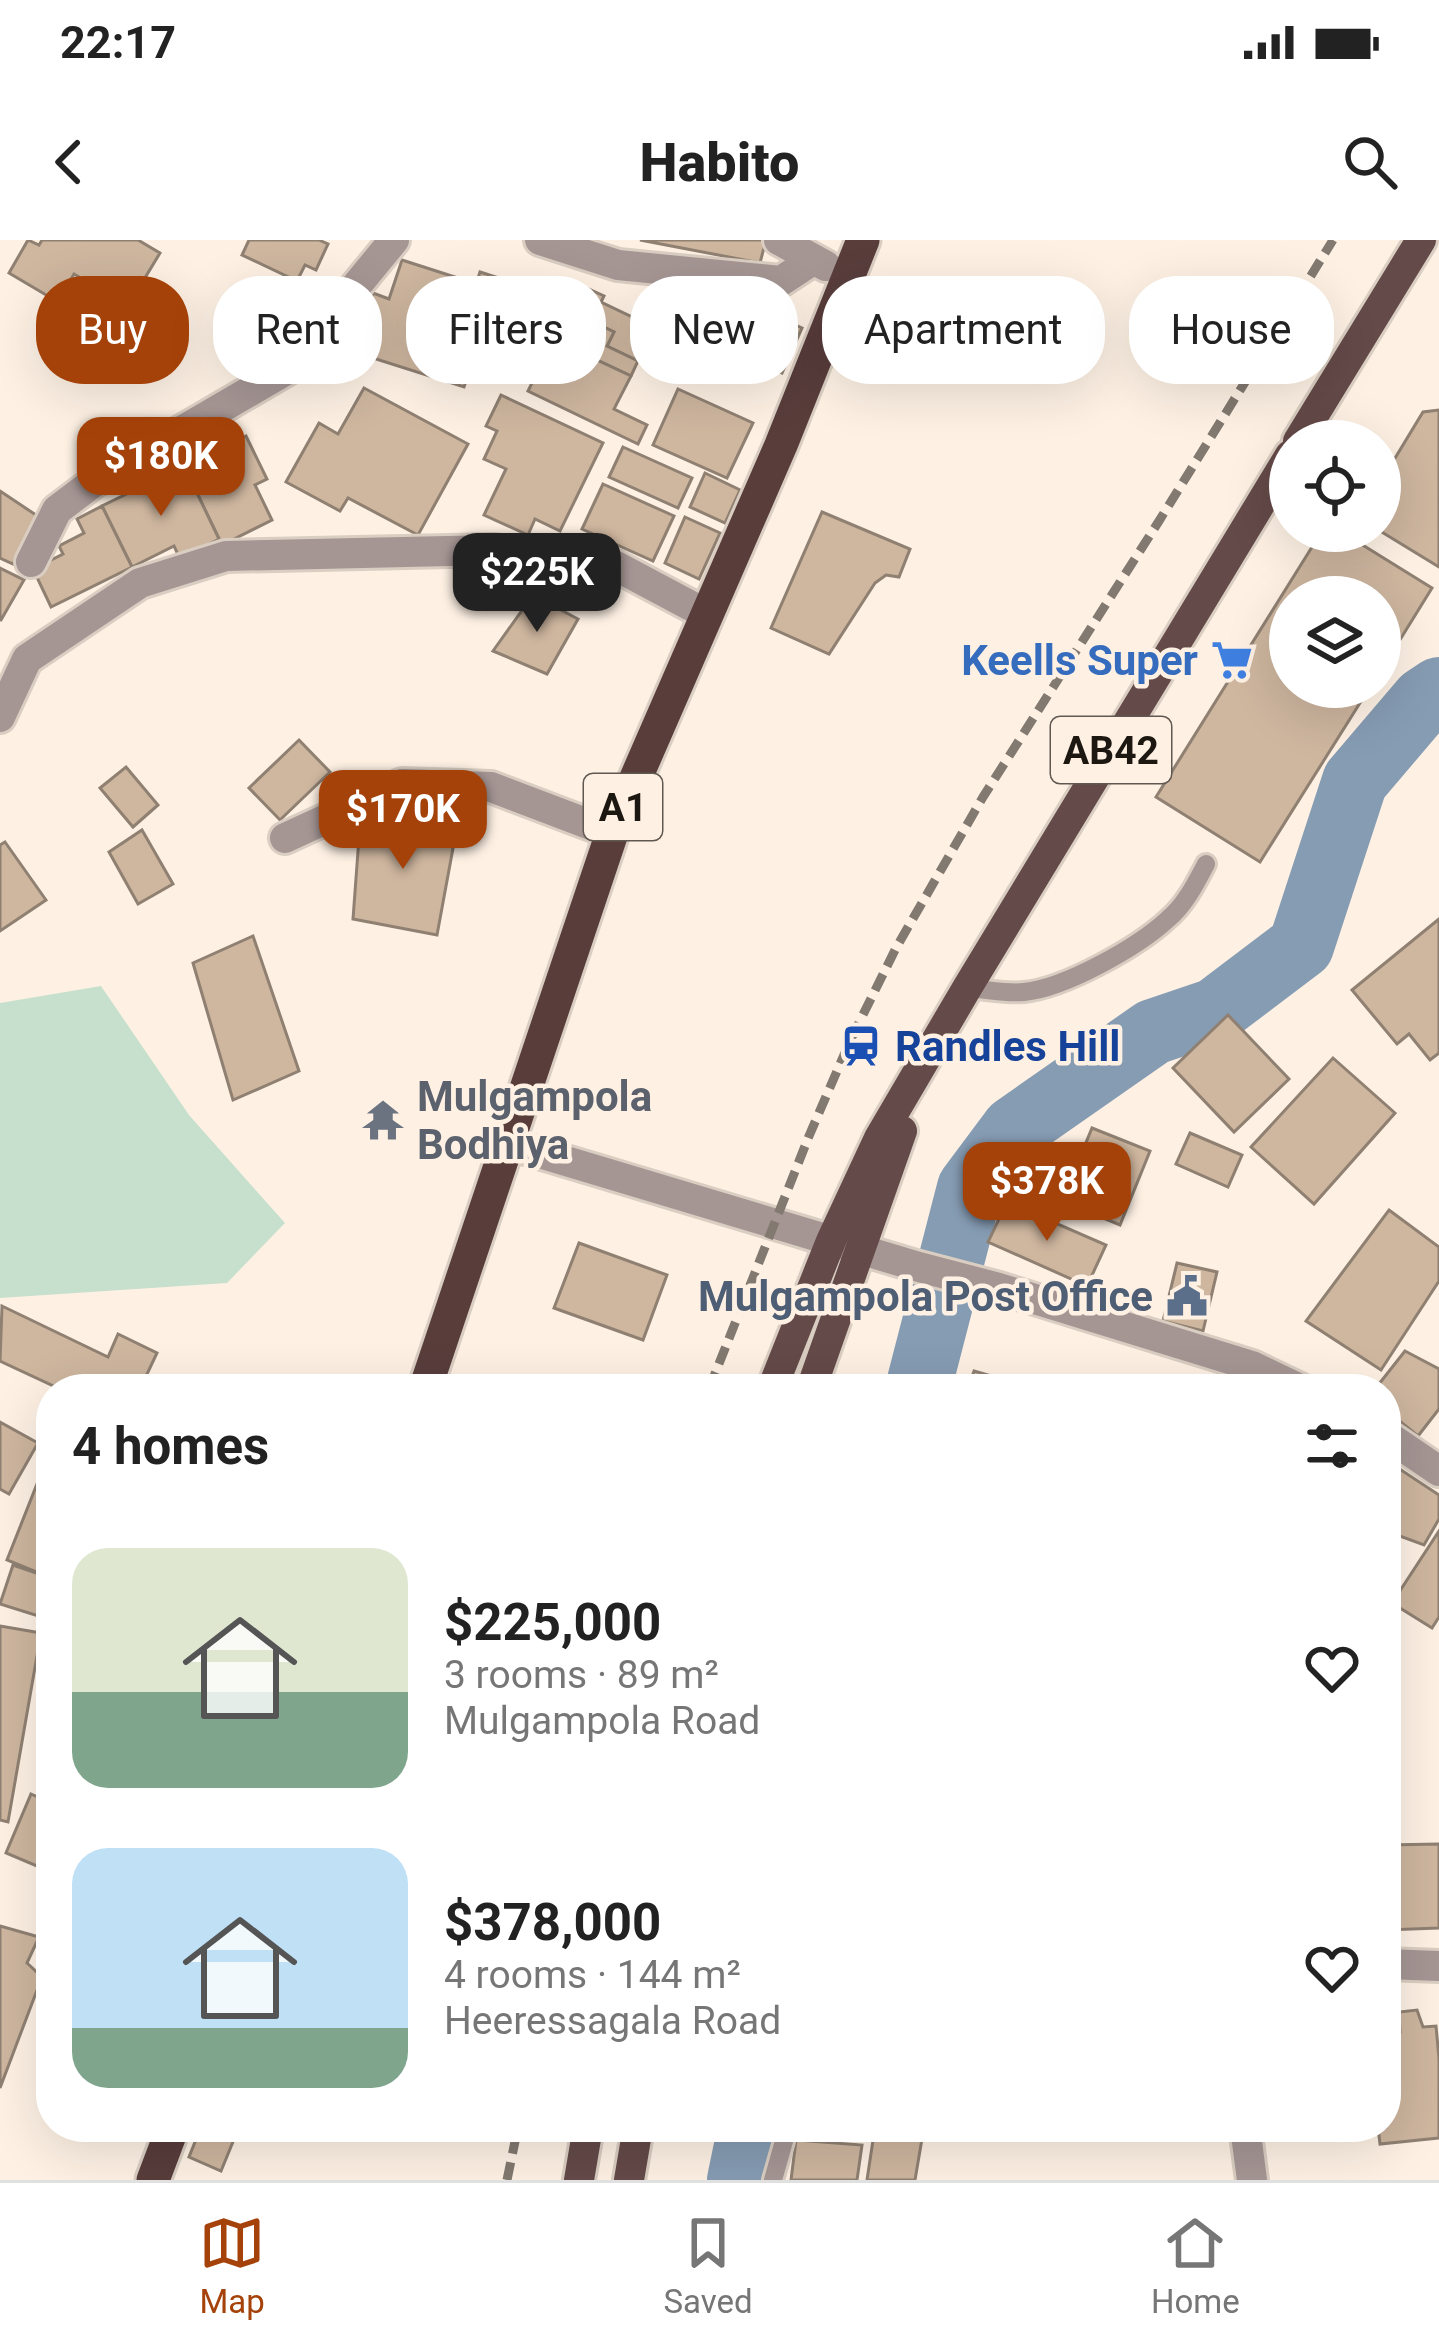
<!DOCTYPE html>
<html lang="en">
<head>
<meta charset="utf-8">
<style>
	body { margin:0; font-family:Roboto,sans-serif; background:#f2f2f2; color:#222; height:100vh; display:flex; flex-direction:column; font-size:45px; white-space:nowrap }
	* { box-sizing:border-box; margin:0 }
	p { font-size:39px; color:#767676 }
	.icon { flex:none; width:66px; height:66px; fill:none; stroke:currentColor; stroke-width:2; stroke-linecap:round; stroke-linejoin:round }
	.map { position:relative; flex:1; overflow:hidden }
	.details { position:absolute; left:36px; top:1134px; width:1365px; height:768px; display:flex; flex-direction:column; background:#fff; border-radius:48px; box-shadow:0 12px 48px #0002 }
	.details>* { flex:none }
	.banner { position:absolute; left:36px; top:36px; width:1368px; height:108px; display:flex; gap:24px }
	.buttons { position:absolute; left:1269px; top:180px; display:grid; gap:24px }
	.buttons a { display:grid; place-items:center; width:132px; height:132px; border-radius:50%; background:#fff; box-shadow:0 12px 48px #0002; font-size:60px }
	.price { position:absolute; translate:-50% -102px; padding:0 27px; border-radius:24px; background:#a54209; color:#fff; font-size:39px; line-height:78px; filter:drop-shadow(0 3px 6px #0008) }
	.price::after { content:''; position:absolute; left:50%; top:72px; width:36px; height:27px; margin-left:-18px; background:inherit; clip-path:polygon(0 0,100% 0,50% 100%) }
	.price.active { background:#222; color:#fff }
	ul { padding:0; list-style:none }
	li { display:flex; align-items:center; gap:36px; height:300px; padding:0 36px }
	li span { display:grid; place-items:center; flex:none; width:336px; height:240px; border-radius:36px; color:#555 }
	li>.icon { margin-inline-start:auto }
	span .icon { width:144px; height:144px; fill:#fffc; stroke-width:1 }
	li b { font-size:51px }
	h2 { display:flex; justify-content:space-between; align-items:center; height:144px; padding:0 36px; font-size:51px }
	.chip { padding:0 42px; border-radius:48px; background:#fff; box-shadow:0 12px 48px #0002; font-size:42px; line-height:108px }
	.chip.active { background:#a54209; color:#fff }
	.status { display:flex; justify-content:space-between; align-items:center; height:84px; padding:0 60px; background:#fff; direction:ltr }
	.status svg { height:33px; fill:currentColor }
	header { display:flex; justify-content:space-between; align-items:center; height:156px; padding:0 36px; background:#fff; font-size:54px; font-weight:800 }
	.menu { display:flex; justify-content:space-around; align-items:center; height:168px; border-top:3px solid #e0e0e0; background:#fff; font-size:33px; color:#767676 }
	.menu a { display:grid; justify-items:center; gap:6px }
	.menu .active { color:#a54209 }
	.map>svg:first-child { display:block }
</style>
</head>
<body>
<div class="status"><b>22:17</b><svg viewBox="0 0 49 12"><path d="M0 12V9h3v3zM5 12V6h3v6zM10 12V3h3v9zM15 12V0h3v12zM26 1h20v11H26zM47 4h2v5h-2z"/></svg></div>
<header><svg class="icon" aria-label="back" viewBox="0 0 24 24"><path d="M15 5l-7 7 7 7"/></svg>Habito<svg class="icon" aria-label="search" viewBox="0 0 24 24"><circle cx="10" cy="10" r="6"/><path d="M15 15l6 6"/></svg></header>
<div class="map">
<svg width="1439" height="1940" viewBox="0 0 1439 1940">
	<rect width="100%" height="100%" fill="#fef1e4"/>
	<path fill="#c7e0cd" d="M101,746L189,875L285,983L227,1043L0,1058V763Z"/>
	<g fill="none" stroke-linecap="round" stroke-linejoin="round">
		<g stroke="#869cb3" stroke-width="66">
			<path d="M918,1149L970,948L1014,889L1153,792L1215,771L1301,706L1355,541L1424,460L1439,450"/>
			<path d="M740,1940L751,1887"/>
		</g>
	</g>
	<g fill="#ceb69f" stroke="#8f8072" stroke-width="3">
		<path d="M28,0L39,5L42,0H138L160,13L128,66L74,34L58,62L9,33Z"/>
		<path d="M249,0H319L328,4L316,30L305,25L297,41L242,15Z"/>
		<path d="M640,0H766L760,23Z"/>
		<path d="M402,20L455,37L452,48L473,54L480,32L540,51L515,128L475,115L464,147L354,112L373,53L389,59Z"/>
		<path d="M580,45L604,56L601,62L655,88L638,121L607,106L614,92L568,70Z"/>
		<path d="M711,47L802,88L782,133L690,92Z"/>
		<path d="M568,70L614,92L607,106L638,121L631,136L578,111L582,103L557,92Z"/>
		<path d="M557,92L582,103L578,111L631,136L614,169L647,185L638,204L528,151Z"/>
		<path d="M364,148L468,204L418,295L348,258L340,271L286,242L319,183L338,194Z"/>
		<path d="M678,149L753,183L727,238L653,205Z"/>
		<path d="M501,155L603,203L560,291L535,279L528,295L484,275L506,229L484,219L497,191L486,186Z"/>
		<path d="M1439,170V327L1380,291V243L1423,172Z"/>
		<path d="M246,196L267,239L255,245L272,280L222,305L184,226Z"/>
		<path d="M623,207L692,238L678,268L609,237Z"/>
		<path d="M184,226L219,299L180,319L174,306L132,327L102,266Z"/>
		<path d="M705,233L740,250L725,283L690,267Z"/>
		<path d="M603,244L674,276L653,321L582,289Z"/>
		<path d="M0,251L39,277L13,324L0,318Z"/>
		<path d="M102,266L132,327L51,367L33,329L63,314L59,306L84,293L77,279Z"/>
		<path d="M822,272L910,309L899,337L886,335L875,343L829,414L771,388Z"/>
		<path d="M685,277L720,293L699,339L665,323Z"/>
		<path d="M1322,291H1340L1432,348L1380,432V357H1290V447H1370L1260,622L1156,557Z"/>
		<path d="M0,328L24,340L1,380H0Z"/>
		<path d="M533,355L578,379L547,434L493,411Z"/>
		<path d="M299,500L330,532L280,580L249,548Z"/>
		<path d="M126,527L158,565L133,587L100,548Z"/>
		<path d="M382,575L458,581L437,695L353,679L360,584Z"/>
		<path d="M142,590L173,644L138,664L109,612Z"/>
		<path d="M5,602L46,660L0,691V605Z"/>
		<path d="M1439,679V813L1430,820L1409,794L1397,804L1352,750Z"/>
		<path d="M253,696L299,831L233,860L193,723Z"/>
		<path d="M1228,775L1289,839L1234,892L1173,828Z"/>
		<path d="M1333,818L1395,873L1314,964L1251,907Z"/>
		<path d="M1092,888L1150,911L1120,985L1062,961Z"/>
		<path d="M1190,893L1242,915L1228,947L1176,924Z"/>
		<path d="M1007,962L1106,1005L1087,1046L988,1002Z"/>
		<path d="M1389,970L1439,1007V1041L1381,1130L1306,1081Z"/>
		<path d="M579,1003L667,1035L643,1100L554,1068Z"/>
		<path d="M1177,1023L1217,1032L1203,1091L1163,1081Z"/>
		<path d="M2,1066L108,1117L118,1094L157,1113L140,1149H60L0,1121Z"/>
		<path d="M1405,1111L1439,1129V1169L1418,1196L1386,1170V1149H1375Z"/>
		<path d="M974,1131L1002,1139L999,1149H968Z"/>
		<path d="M0,1182L38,1203L9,1254L0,1249Z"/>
		<path d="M50,1211H51V1338L7,1320Z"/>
		<path d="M1386,1220L1439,1255V1279L1424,1305L1386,1291Z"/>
		<path d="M1439,1291V1377L1432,1388L1392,1363Z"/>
		<path d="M13,1325L51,1338V1380L0,1364Z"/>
		<path d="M0,1386L41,1393L8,1582L0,1580Z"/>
		<path d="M31,1554L51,1563V1632L6,1613Z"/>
		<path d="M1439,1604V1688L1386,1690V1605Z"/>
		<path d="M0,1686L39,1697L27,1723L42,1737L0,1848Z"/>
		<path d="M1417,1770L1423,1787L1436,1786L1439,1818V1898L1380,1904L1378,1887H1386V1793L1400,1792L1399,1772Z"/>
		<path d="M201,1887H239L221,1931L189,1917Z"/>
		<path d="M875,1887H924L915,1940H867Z"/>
		<path d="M796,1900L862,1905L857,1940H791Z"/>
	</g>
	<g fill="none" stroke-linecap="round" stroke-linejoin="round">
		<g stroke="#dacec2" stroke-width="24">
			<g id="service">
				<path d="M967,748C985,749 1006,754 1024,752C1065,748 1138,707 1168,679C1185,665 1196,643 1206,624"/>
				<path d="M773,1940L788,1887"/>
			</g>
		</g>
		<g stroke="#dacec2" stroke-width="36">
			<g id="minor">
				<path d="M540,0L618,25L781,41L813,20"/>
				<path d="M779,0L826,26"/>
				<path d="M31,322L57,270L94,242L288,129L394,0"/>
				<path d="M0,477L27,419L140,343L226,316L494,310L616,326L706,374"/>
				<path d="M285,598L402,544L491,547L612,593"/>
				<path d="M1386,1724L1439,1726"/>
			</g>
		</g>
		<g stroke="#dacec2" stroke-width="36">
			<g id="tertiary">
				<path d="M506,903L919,1027L999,1048L1252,1126L1300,1149"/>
				<path d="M1386,1195L1439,1231"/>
				<path d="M1245,1887L1252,1940"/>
			</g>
		</g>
		<g stroke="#dacec2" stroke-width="36">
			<g id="primary">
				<path d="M1298,201L1421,0"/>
				<path d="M772,1149L831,1001L879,898L967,748L1290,215"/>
				<path d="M811,1149L902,891"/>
				<path d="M579,1940L588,1887"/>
				<path d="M629,1940L638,1887"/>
			</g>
		</g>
		<g stroke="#dacec2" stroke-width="39">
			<g id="trunk">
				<path d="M425,1149L612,593L781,205L863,0"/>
				<path d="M153,1940L173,1887"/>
			</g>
		</g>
		<use href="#service" stroke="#a59694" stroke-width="18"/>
		<use href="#minor" stroke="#a59694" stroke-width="30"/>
		<use href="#tertiary" stroke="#a59694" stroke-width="30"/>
		<use href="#primary" stroke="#644a48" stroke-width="30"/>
		<use href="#trunk" stroke="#583d3b" stroke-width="33"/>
		<g stroke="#827970" stroke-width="9" stroke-dasharray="18 9" stroke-linecap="butt">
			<path d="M709,1149L809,896L850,801L896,708L983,557L1159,281L1333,0"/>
			<path d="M507,1940L518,1887"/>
		</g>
	</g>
	<defs>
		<g id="supermarket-bare" transform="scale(3.24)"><path d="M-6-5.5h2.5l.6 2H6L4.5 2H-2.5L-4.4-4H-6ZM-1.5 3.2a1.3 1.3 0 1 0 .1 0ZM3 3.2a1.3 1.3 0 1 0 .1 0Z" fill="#3f7fe0" stroke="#fef1e4" stroke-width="2.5" paint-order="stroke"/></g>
		<g id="station-bare" transform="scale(3.24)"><path d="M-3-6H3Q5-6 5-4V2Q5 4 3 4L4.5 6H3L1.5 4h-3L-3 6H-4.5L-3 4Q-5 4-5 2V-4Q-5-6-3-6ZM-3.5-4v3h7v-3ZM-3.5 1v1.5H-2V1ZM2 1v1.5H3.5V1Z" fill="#1a4fb4" stroke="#fef1e4" stroke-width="2.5" paint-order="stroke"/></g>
		<g id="temple-bare" transform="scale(3.24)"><path d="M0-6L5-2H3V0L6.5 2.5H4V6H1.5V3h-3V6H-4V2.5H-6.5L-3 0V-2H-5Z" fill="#6b7280" stroke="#fef1e4" stroke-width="2.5" paint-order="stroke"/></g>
		<g id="civic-bare" transform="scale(3.24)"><path d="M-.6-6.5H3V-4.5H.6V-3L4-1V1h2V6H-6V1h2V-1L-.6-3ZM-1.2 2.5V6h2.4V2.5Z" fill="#5c6f8a" stroke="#fef1e4" stroke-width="2.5" paint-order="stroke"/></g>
	</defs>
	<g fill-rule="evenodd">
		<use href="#supermarket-bare" x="1232" y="420"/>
		<use href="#station-bare" x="861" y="806"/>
		<use href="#temple-bare" x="383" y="880"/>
		<use href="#civic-bare" x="1187" y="1056"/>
	</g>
	<g text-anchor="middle" stroke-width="9" stroke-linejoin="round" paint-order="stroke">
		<g fill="#fef1e4" stroke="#605851" stroke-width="3">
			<rect x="1051" y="477" width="120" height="66" rx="9"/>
			<rect x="584" y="534" width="78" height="66" rx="9"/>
		</g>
		<g font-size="39" font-weight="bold" fill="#1d1712">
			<text x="1111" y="524">AB42</text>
			<text x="623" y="581">A1</text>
		</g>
		<g font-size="42" font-weight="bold" fill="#366cbe" stroke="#fef1e4" text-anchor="end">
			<text x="1198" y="435">Keells Super</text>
		</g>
		<g font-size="42" font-weight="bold" fill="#164399" stroke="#fef1e4" text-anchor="start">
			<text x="895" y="821">Randles Hill</text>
		</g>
		<g font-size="42" font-weight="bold" fill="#5b616d" stroke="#fef1e4" text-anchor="start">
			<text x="417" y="871">Mulgampola<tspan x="417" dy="48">Bodhiya</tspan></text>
		</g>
		<g font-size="42" font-weight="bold" fill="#4e5e75" stroke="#fef1e4" text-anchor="end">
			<text x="1153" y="1071">Mulgampola Post Office</text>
		</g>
	</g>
</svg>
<div class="buttons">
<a><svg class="icon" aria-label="locate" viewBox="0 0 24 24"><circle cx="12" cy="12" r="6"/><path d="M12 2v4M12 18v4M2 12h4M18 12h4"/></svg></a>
<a><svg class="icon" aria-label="layers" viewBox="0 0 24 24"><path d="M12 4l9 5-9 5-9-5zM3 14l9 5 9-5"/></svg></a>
</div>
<b class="price" style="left:161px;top:279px">$180K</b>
<b class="price active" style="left:537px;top:395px">$225K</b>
<b class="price" style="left:403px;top:632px">$170K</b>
<b class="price" style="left:1047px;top:1004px">$378K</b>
<div class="banner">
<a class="chip active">Buy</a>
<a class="chip">Rent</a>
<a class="chip">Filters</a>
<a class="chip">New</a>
<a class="chip">Apartment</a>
<a class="chip">House</a>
</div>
<section class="details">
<h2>4 homes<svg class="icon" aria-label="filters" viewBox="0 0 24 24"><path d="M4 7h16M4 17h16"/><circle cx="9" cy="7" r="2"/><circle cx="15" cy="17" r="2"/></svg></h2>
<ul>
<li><span style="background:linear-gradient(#dfe7d0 60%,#7fa58c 0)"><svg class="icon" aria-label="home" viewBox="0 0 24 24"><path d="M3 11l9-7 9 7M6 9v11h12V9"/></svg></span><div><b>$225,000</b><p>3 rooms · 89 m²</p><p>Mulgampola Road</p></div><svg class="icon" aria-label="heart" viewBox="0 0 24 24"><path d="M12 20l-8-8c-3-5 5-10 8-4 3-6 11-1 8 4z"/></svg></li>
<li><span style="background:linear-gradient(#bfe0f5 75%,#7fa58c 0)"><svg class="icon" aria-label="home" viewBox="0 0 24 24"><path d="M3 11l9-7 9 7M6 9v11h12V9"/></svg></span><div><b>$378,000</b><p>4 rooms · 144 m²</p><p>Heeressagala Road</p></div><svg class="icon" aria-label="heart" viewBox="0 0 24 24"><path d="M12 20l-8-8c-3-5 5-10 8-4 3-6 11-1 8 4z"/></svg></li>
</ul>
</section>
</div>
<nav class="menu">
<a class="active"><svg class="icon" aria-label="map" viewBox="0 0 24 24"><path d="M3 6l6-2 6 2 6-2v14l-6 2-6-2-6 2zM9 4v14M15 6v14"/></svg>Map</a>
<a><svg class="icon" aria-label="saved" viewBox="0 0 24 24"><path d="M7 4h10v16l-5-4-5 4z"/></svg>Saved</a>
<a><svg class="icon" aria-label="home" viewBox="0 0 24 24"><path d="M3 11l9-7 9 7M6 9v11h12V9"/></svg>Home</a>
</nav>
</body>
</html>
